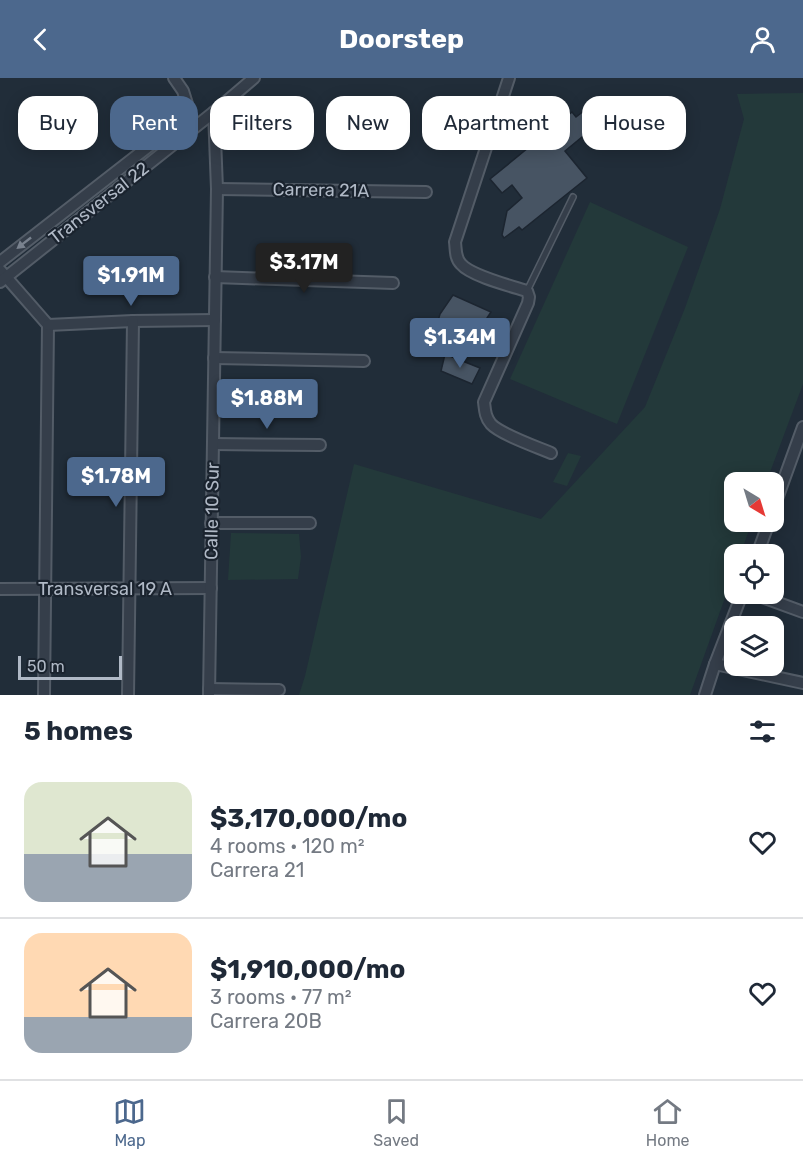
<!DOCTYPE html>
<html lang="en">
<head>
<meta charset="utf-8">
<style>
	body { margin:0; font-family:Rubik,sans-serif; background:#f2f2f3; color:#1f2937; height:100vh; display:flex; flex-direction:column; font-size:22px; white-space:nowrap }
	* { box-sizing:border-box; margin:0 }
	p { font-size:20px; color:#747a83 }
	.icon { flex:none; width:33px; height:33px; fill:none; stroke:currentColor; stroke-width:2; stroke-linecap:round; stroke-linejoin:round }
	.map { position:relative; height:617px; overflow:hidden }
	.sheet { display:flex; flex-direction:column; background:#fff; flex:1 }
	.sheet>* { flex:none }
	.hud { position:absolute; left:18px; top:18px; width:768px; height:54px; display:flex; gap:12px }
	.needle { width:39px; rotate:142deg }
	.fabs { position:absolute; left:724px; top:394px; display:grid; gap:12px }
	.fabs a { display:grid; place-items:center; width:60px; height:60px; border-radius:12px; background:#fff; box-shadow:0 3px 15px #0003; font-size:30px }
	.scale { position:absolute; left:18px; bottom:15px; width:104px; box-sizing:border-box; padding-left:6px; border:3px solid #b0b9c6; border-top:0; font-size:16px; line-height:21px; white-space:nowrap; color:#b0b9c6; -webkit-text-stroke:4px #1a232e; paint-order:stroke }
	.price { position:absolute; translate:-50% -51px; padding:0 14px; border-radius:6px; background:#4c688d; color:#fff; font-size:20px; line-height:39px; filter:drop-shadow(0 2px 3px #0008) }
	.price::after { content:''; position:absolute; left:50%; top:36px; width:18px; height:14px; margin-left:-9px; background:inherit; clip-path:polygon(0 0,100% 0,50% 100%) }
	.price.active { background:#222; color:#fff }
	ul { padding:0; list-style:none }
	li { display:flex; align-items:center; gap:18px; height:150px; padding:0 24px }
	li+li { border-top:2px solid #e0e1e3 }
	li span { display:grid; place-items:center; flex:none; width:168px; height:120px; border-radius:18px; color:#555 }
	li>.icon { margin-inline-start:auto }
	span .icon { width:72px; height:72px; fill:#fffc; stroke-width:1 }
	li b { font-size:26px }
	h2 { display:flex; justify-content:space-between; align-items:center; height:72px; padding:0 24px; font-size:26px }
	.pill { padding:0 21px; border-radius:18px; background:#fff; box-shadow:0 3px 15px #0003; font-size:21px; line-height:54px }
	.pill.active { background:#4c688d; color:#fff }
	header { display:flex; justify-content:space-between; align-items:center; height:78px; padding:0 24px; background:#4c688d; color:#fff; font-size:27px; font-weight:700 }
	.tab-bar { display:flex; justify-content:space-around; align-items:center; height:84px; border-top:2px solid #e0e1e3; background:#fff; font-size:16px; color:#747a83 }
	.tab-bar a { display:grid; justify-items:center; gap:3px }
	.tab-bar .active { color:#4c688d }
	.map>svg:first-child { display:block }
</style>
</head>
<body>
<header><svg class="icon" aria-label="back" viewBox="0 0 24 24"><path d="M15 5l-7 7 7 7"/></svg>Doorstep<svg class="icon" aria-label="person" viewBox="0 0 24 24"><circle cx="12" cy="8" r="4"/><path d="M4 21q1-7 8-7t8 7"/></svg></header>
<div class="map">
<svg width="803" height="617" viewBox="0 0 803 617">
	<rect width="100%" height="100%" fill="#212d39"/>
	<g fill="#23393a">
		<path d="M803,15V306L766,405H735V444H752L740,477H735V492L690,617H299L305,598L354,386L541,441L645,329L685,230L720,131L744,41L737,16Z"/>
		<path d="M590,124L688,169L617,346L510,301Z"/>
		<path d="M568,375L581,378L567,408L553,404Z"/>
		<path d="M231,455L299,456L301,479L298,501L228,502Z"/>
	</g>
	<g fill="#475463" stroke="#1c2530" stroke-width="1.5">
		<path d="M589,29H592L593,36L589,47L586,51L588,54L565,73L587,100L522,152L519,149L504,160L502,157L507,133L522,120L512,107L502,115L490,101L572,34L576,39Z"/>
		<path d="M453,217L491,234L479,252L473,275L433,261L440,236Z"/>
		<path d="M445,276L480,290L472,306L441,293Z"/>
	</g>
	<g fill="none" stroke-linecap="round" stroke-linejoin="round">
		<g stroke="#535c67" stroke-width="8">
			<path id="service" d="M527,213L573,119"/>
		</g>
		<g stroke="#535c67" stroke-width="14">
			<g id="minor">
				<path d="M509,0L455,164C456,172 455,180 461,186C471,198 511,208 527,213L529,219L528,225L484,324C485,332 485,339 491,346C500,356 537,369 551,375"/>
				<path d="M217,111L426,114"/>
				<path d="M0,184L185,40L188,29L183,13L174,0"/>
				<path d="M0,192L48,247L44,617"/>
				<path d="M215,199L393,205"/>
				<path d="M0,204L214,34L254,0"/>
				<path d="M48,247L133,243L215,242"/>
				<path d="M214,280L364,283"/>
				<path d="M213,366L320,367"/>
				<path d="M774,429L803,349"/>
				<path d="M211,445H310"/>
				<path d="M757,477L769,444"/>
				<path d="M0,511L211,510"/>
				<path d="M754,516L803,534"/>
				<path d="M715,586L803,605"/>
				<path d="M209,611L279,612"/>
				<path d="M128,617L133,243"/>
				<path d="M209,617L217,111L214,34"/>
				<path d="M705,617L715,586L742,516"/>
			</g>
		</g>
		<use href="#service" stroke="#353e4a" stroke-width="5"/>
		<use href="#minor" stroke="#353e4a" stroke-width="10"/>
	</g>
	<defs><path id="oneway-solid" d="M-6-.8H1V-3.2L6.5 0L1 3.2V.8H-6Z" transform="scale(1.5)"/></defs>
	<use fill="#79828e" href="#oneway-solid" transform="translate(24 165) rotate(142)"/>
	<g text-anchor="middle" stroke-width="4.5" stroke-linejoin="round" paint-order="stroke">
		<g font-size="18" fill="#b0b9c6" stroke="#1a232e">
			<text transform="translate(321 112) rotate(1)" y="6">Carrera 21A</text>
			<text transform="translate(99 125) rotate(-38)" y="6">Transversal 22</text>
			<text transform="translate(212 433) rotate(-89)" y="6">Calle 10 Sur</text>
			<text x="105" y="517">Transversal 19 A</text>
		</g>
	</g>
</svg>
<div class="fabs">
<a><svg class="needle" viewBox="-14 -14 28 28"><path d="M0-13l5 13h-10z" fill="#e53935"/><path d="M0 13l5-13h-10z" fill="#747a83"/></svg></a>
<a><svg class="icon" aria-label="locate" viewBox="0 0 24 24"><circle cx="12" cy="12" r="6"/><path d="M12 2v4M12 18v4M2 12h4M18 12h4"/></svg></a>
<a><svg class="icon" aria-label="layers" viewBox="0 0 24 24"><path d="M12 4l9 5-9 5-9-5zM3 14l9 5 9-5"/></svg></a>
</div>
<div class="scale">50 m</div>
<b class="price active" style="left:304px;top:216px">$3.17M</b>
<b class="price" style="left:131px;top:229px">$1.91M</b>
<b class="price" style="left:460px;top:291px">$1.34M</b>
<b class="price" style="left:267px;top:352px">$1.88M</b>
<b class="price" style="left:116px;top:430px">$1.78M</b>
<div class="hud">
<a class="pill">Buy</a>
<a class="pill active">Rent</a>
<a class="pill">Filters</a>
<a class="pill">New</a>
<a class="pill">Apartment</a>
<a class="pill">House</a>
</div>
</div>
<section class="sheet">
<h2>5 homes<svg class="icon" aria-label="filters" viewBox="0 0 24 24"><path d="M4 7h16M4 17h16"/><circle cx="9" cy="7" r="2"/><circle cx="15" cy="17" r="2"/></svg></h2>
<ul>
<li><span style="background:linear-gradient(#dfe7d0 60%,#9aa5b1 0)"><svg class="icon" aria-label="home" viewBox="0 0 24 24"><path d="M3 11l9-7 9 7M6 9v11h12V9"/></svg></span><div><b>$3,170,000/mo</b><p>4 rooms · 120 m²</p><p>Carrera 21</p></div><svg class="icon" aria-label="heart" viewBox="0 0 24 24"><path d="M12 20l-8-8c-3-5 5-10 8-4 3-6 11-1 8 4z"/></svg></li>
<li><span style="background:linear-gradient(#ffd9b3 70%,#9aa5b1 0)"><svg class="icon" aria-label="home" viewBox="0 0 24 24"><path d="M3 11l9-7 9 7M6 9v11h12V9"/></svg></span><div><b>$1,910,000/mo</b><p>3 rooms · 77 m²</p><p>Carrera 20B</p></div><svg class="icon" aria-label="heart" viewBox="0 0 24 24"><path d="M12 20l-8-8c-3-5 5-10 8-4 3-6 11-1 8 4z"/></svg></li>
</ul>
</section>
<nav class="tab-bar">
<a class="active"><svg class="icon" aria-label="map" viewBox="0 0 24 24"><path d="M3 6l6-2 6 2 6-2v14l-6 2-6-2-6 2zM9 4v14M15 6v14"/></svg>Map</a>
<a><svg class="icon" aria-label="saved" viewBox="0 0 24 24"><path d="M7 4h10v16l-5-4-5 4z"/></svg>Saved</a>
<a><svg class="icon" aria-label="home" viewBox="0 0 24 24"><path d="M3 11l9-7 9 7M6 9v11h12V9"/></svg>Home</a>
</nav>
</body>
</html>
